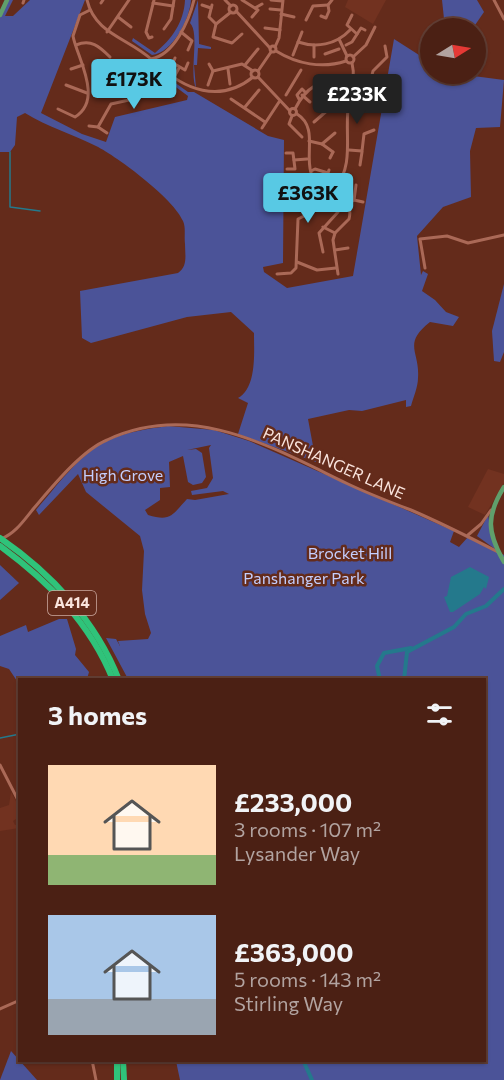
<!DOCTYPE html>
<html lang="en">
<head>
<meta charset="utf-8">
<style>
	body { margin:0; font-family:Commissioner,sans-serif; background:#52281d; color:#f1f3f6; height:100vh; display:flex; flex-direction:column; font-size:22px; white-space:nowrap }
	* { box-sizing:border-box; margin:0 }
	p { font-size:20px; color:#b2a3a0 }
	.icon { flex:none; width:33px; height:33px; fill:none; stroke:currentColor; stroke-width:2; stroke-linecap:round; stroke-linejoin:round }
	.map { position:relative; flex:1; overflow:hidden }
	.panel { position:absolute; left:18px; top:678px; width:468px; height:384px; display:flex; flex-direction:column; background:#4b2014; border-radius:0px; box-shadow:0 2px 4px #0004,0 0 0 2px #623e34 }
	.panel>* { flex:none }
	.needle { width:39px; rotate:79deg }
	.fabs { position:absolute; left:420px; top:18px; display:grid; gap:12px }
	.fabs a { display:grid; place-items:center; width:66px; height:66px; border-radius:50%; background:#4b2014; box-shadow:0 2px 4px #0004,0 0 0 2px #623e34; font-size:30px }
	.price { position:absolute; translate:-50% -51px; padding:0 14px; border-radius:6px; background:#58c9e4; color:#111; font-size:20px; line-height:39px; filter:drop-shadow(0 2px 3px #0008) }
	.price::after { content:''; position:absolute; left:50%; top:36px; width:18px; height:14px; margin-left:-9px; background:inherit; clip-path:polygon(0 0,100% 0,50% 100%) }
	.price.selected { background:#222; color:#fff }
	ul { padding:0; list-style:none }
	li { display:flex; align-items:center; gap:18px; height:150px; padding:0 30px }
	li span { display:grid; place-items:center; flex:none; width:168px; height:120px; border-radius:0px; color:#555 }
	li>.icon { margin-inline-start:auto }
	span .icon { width:72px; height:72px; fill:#fffc; stroke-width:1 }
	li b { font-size:26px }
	h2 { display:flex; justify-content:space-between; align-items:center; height:72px; padding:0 30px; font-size:26px }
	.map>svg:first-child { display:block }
</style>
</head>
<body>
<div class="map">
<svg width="504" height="1080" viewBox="0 0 504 1080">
	<rect width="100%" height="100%" fill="#642b1b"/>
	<g fill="#723220">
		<path d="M348,0H386L373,24L345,7Z"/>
		<path d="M488,469L504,474V483L485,515L468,507Z"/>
		<path d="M11,792L19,807V817L13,821L15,825L19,824V828L0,831V808L9,805Z"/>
	</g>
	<g fill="#4b5398" fill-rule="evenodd">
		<path d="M9,0H13L5,16H13L30,0H85L41,113L82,134L106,142L115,117L187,100L188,96L150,68L153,67L188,92H194L268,136L284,140L283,263L263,267L264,272L287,288L353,276L394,39L430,62V74H458L504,80L500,127L476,128L470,151L471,197L443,207L417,236L421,275L423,271L428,274L422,291L435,300L446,312L459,317L453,326L430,322C402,344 420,351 418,378C418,387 413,398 411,406L406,407V400L362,411L349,410L308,419L316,462L238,434L248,403L238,398C257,388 254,352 254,333L231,312L187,317L91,343L82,338L80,291L178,273C188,266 185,255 185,244C184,237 186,227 183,221C174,199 118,157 96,146C72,134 48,127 25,113L17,117L15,145L10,152H0V16Z"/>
		<path d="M185,0H191C190,18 173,53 152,55L132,41L133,38L155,53C172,39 184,22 185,0Z"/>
		<path d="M198,0L199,44L211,47V49L198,48L197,65H194L196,88C189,72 200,33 190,23Z"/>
		<path d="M442,0H477L484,12L473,28H445Z"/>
		<path d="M504,284V352L500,362L494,361L492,331Z"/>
		<path d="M168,426L214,430L249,441L454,531L450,542L459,547L468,537L504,555V1080H180L176,1061L484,1060V680L128,679L106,638L116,639L120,646L118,641L148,639L151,633L145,614L142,590L144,551L140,536L86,492L78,474L39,515L36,510C56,487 78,456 105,442C124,432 147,429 168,426ZM211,445L209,448L213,478L207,488L191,491L192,495L223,491L229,494L195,500L187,499C172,515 171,522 148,515L145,510L160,500V488L170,487L169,462L183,456L188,482L193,485L202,483L206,477L202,453L196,449L187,450Z"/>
		<path d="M488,515L495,549L477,536Z"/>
		<path d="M0,565L19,583L0,600Z"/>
		<path d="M59,619H67L76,649L75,655L89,672L87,679L20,680L19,684L9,669L0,666V636L26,625L28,632Z"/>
		<path d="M11,1051L37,1080H0Z"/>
	</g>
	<path fill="#24798c" d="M470,567L489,577L486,589L484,587L480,594L453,612H450L444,597L447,596L451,577Z"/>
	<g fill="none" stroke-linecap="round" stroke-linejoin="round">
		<g stroke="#24798c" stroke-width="1.5">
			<path d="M10,152V207L40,211"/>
			<path d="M0,738L20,734"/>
		</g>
		<g stroke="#24798c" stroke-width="4">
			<path d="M380,680L377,666L384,653L411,648"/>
			<path d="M404,680L407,652L454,627L466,614L486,606L504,589"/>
			<path d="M303,1060L312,1080"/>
		</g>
		<g stroke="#aa6957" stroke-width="3">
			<path d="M87,0C95,34 128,38 151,59L152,63H156C184,90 220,104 253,77"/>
			<path d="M225,0L231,6"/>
			<path d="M242,0L258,10L252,17"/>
			<path d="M271,0L282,1"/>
			<path d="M494,0L504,19"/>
			<path d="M23,3L24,0"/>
			<path d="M101,3L103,0"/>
			<path d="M153,3L173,6"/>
			<path d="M202,5L211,8"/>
			<path d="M212,5L209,17L216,24"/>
			<circle cx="233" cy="9" r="4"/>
			<path d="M255,8L262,4"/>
			<path d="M270,9L281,10"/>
			<path d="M236,11L270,48"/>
			<path d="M231,12L216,24L213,37L232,43L242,34"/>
			<path d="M281,14L294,17"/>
			<path d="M352,15L347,25L357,34"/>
			<path d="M321,16L326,18L329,11L328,5L332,0"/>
			<path d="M118,17L131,27"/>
			<path d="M306,20L313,6L328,5"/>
			<path d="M265,28L280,30"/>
			<path d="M164,29L171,19L174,0"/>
			<path d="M107,32L129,0"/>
			<path d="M181,32L192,41L188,50"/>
			<path d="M152,37L149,38L146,32L154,0"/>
			<path d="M339,39L347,56"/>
			<path d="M298,42C316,48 336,45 350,30"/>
			<path d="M76,45C91,39 99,46 110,57"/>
			<path d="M314,45V57"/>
			<path d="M346,45L352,42L361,28L365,30"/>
			<circle cx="273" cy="49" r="3"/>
			<path d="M275,47L279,38L283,0"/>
			<path d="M276,51C297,64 322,69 346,61"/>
			<path d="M325,54L339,49"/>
			<circle cx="350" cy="59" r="4"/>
			<path d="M293,55L302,32"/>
			<path d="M353,57L366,45L375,27"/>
			<path d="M175,58L173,63L185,70L188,63"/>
			<path d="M151,59C174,55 189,21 194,0"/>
			<path d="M132,63L127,74L141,78"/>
			<path d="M151,64L141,78L150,88L162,94"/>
			<path d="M209,64L213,71"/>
			<path d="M245,65L258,49"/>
			<path d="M71,69L83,65"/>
			<path d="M228,69L230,84"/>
			<circle cx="255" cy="74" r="4"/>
			<path d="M258,71L271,52"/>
			<path d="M119,73L127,74"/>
			<path d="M258,77L290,111"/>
			<path d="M173,79L179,68"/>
			<path d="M369,84L380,87"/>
			<path d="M66,85L87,93"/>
			<path d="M208,85L213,71L242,64L253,71"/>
			<path d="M351,93L366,96"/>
			<path d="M286,95L301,70"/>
			<path d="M302,95L310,102"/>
			<path d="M231,99L265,122"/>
			<path d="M299,99L297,95L302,89L305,92"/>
			<path d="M245,107L259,90"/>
			<path d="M364,107L379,110"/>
			<path d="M334,108L335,96"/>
			<circle cx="293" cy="112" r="3.5"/>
			<path d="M58,109L75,117C104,99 77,58 73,36L80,15L90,10"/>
			<path d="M295,109C306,87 319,80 343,81"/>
			<path d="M363,110L373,71L387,57L385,46"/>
			<path d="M297,114C326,132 290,174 329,192"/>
			<path d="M292,116L289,124L302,137"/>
			<path d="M314,122L329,109H348"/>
			<path d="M89,126L98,127"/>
			<path d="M262,128L279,102"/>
			<path d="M107,133L98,127L111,104L138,98L150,88"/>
			<path d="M309,141L322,144L333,152"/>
			<path d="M322,144L335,133"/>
			<path d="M349,150L362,151L364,134L374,130"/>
			<path d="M286,153H293L295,169H287"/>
			<path d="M330,158L333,152"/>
			<path d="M294,160L307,159"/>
			<path d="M360,165L362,152"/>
			<path d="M311,171L315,169L328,173L329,170"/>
			<path d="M296,180L303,213"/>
			<circle cx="333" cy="193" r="3.5"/>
			<path d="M335,190C354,163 345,139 348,109C350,92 356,79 352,63"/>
			<path d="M336,195C347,201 352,207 349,219L335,233L333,240L338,274"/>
			<path d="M299,199L317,195"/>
			<path d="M354,200L363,202"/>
			<path d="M348,204L354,200L356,185"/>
			<path d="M323,227L335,233"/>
			<path d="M335,250L348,248"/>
			<path d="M323,252L319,233L338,212"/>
			<path d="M297,262L317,270L336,268"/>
			<path d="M425,268L420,239L447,236L468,243L504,235"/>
			<path d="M277,274L291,273L296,268L298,219L324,206L331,196"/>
			<path d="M468,535L481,524L491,510"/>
			<path d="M1,539C16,533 24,520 34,508C52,487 81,451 107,440C193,400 271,447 348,484C369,494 390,502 411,510C441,523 469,537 498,552"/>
			<path d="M0,765L20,804"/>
			<path d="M0,1009L20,1000"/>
			<path d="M92,1060L96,1080"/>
		</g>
		<g stroke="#609f6c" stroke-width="4.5">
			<path d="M0,15L7,0"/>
			<path d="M504,487C486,516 487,532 504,562"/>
		</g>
		<g stroke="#2fc37a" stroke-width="6">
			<path d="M0,538C51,573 96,621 119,680"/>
			<path d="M0,546C49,582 90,623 113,680"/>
			<path d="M117,1060V1080"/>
			<path d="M123,1060L124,1080"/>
		</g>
	</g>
	<g text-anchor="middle" stroke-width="5" stroke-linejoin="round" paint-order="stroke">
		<rect fill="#642b1b" stroke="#cdaca3" stroke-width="1.5" x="48" y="591" width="48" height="24" rx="4.5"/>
		<g font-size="15" font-weight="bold" fill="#fae4dd">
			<text x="72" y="608">A414</text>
		</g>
		<g font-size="16" fill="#fae4dd" stroke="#642b1b">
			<text transform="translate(334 463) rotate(24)" y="6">PANSHANGER LANE</text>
		</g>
		<g font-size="16" fill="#c4cefe" stroke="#642b1b">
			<text x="123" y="481">High Grove</text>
			<text x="350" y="559">Brocket Hill</text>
			<text x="304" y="584">Panshanger Park</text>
		</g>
	</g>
</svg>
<div class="fabs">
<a><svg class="needle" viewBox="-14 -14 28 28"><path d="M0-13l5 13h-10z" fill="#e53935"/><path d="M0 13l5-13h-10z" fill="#b2a3a0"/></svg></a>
</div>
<b class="price" style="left:134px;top:110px">£173K</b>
<b class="price selected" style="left:357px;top:125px">£233K</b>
<b class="price" style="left:308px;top:224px">£363K</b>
<section class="panel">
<h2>3 homes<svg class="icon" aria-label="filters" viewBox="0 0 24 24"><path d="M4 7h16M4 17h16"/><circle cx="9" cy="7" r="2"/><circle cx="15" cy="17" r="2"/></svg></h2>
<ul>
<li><span style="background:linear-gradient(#ffd9b3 75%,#8fb573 0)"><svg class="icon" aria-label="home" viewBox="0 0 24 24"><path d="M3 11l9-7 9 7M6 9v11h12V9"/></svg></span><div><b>£233,000</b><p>3 rooms · 107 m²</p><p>Lysander Way</p></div></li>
<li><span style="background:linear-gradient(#a9c7e8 70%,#9aa5b1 0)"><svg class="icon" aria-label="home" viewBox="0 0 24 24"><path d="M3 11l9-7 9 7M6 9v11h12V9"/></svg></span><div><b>£363,000</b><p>5 rooms · 143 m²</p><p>Stirling Way</p></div></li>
</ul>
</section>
</div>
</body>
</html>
